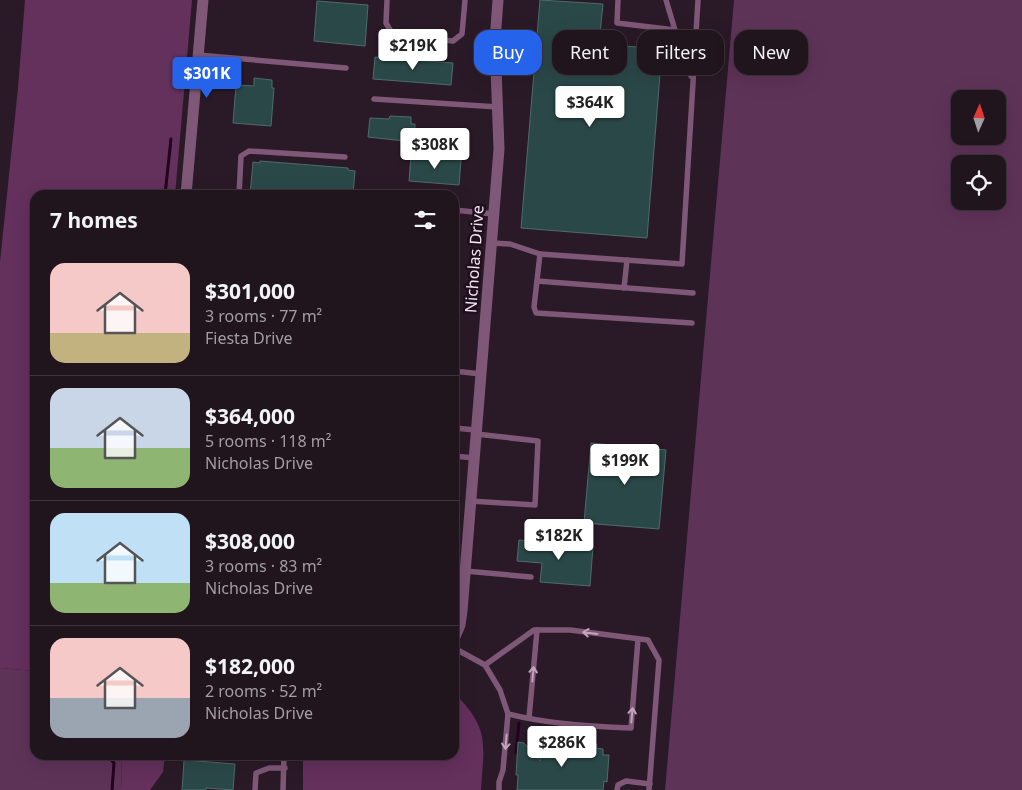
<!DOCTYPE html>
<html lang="en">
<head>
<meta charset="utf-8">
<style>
	body { margin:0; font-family:"Noto Sans",sans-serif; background:#2d212a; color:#f1f3f6; height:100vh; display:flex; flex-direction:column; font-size:19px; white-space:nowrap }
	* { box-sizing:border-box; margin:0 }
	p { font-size:16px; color:#a29ea4 }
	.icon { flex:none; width:28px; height:28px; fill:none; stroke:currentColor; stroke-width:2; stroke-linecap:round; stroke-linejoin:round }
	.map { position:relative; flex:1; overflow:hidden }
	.side { position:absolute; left:30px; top:190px; width:429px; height:570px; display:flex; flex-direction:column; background:#20141d; border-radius:15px; box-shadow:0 5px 20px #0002,0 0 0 1px #3d333b }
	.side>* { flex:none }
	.hud { position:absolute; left:474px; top:30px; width:472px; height:45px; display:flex; gap:10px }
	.needle { width:32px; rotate:3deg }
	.buttons { position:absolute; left:951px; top:90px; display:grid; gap:10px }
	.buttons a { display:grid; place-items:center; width:55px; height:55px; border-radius:10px; background:#20141d; box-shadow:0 5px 20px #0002,0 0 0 1px #3d333b; font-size:25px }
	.price { position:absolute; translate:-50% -42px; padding:0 11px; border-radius:5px; background:#fff; color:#222; font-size:16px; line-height:32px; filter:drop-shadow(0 1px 2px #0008) }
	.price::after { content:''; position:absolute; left:50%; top:30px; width:15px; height:11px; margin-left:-8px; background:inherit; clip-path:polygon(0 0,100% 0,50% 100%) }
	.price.selected { background:#2563eb; color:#fff }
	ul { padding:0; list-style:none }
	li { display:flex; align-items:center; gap:15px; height:125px; padding:0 20px }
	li+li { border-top:1px solid #3d333b }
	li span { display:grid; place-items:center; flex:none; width:140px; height:100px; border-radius:15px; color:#555 }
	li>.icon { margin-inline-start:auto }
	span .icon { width:60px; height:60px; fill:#fffc; stroke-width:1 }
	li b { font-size:21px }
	h2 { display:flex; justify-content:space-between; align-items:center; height:60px; padding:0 20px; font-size:21px }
	.pill { padding:0 18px; border-radius:15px; background:#20141d; box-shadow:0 5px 20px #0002,0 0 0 1px #3d333b; font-size:18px; line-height:45px }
	.pill.selected { background:#2563eb; color:#fff }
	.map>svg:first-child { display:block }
</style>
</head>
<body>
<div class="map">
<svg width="1022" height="790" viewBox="0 0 1022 790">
	<rect width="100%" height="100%" fill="#2a1a27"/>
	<g fill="#5e3358" fill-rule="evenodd">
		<path d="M734,0H1022V790H665ZM960,99H998V136H960ZM960,164H998V201H960Z"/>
		<path d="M0,668L35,671V755H122L121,790H0Z"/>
	</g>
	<g fill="#64305c">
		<path d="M25,0H192L175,195H35V671L0,668V262L18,88Z"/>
		<path d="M454,693C490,728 484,744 481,790H303V755H454Z"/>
		<path d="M122,755H165L163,772L150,790H121Z"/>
	</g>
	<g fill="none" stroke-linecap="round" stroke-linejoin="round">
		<g stroke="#240120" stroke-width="3">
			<path d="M165,195L171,139"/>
			<path d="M516,753L519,723"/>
			<path d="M107,755L114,763L112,790"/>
		</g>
	</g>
	<g fill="#2b4848" stroke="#4d6c6b">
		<path d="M540,0L603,4L599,44L662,49L647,238L521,228Z"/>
		<path d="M317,1L368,5L365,46L314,41Z"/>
		<path d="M375,57L453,63L451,85L373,79Z"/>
		<path d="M254,78L272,80V88H274L271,126L233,123L236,85L254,86Z"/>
		<path d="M390,116L411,117V124H415L414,142L368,137L370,118L389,119Z"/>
		<path d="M411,156L461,160L459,185L409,181Z"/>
		<path d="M260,161L348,168V170L355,171L353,195H250L253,162L260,163Z"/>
		<path d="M591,443L666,450L659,529L584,523Z"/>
		<path d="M519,540L593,546L590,586L540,582L542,563L517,561Z"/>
		<path d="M561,741L597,744L596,748L603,749V755H609L607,782L604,781L603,790H517L518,775H516L518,742L524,743L540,761L541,744L560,746Z"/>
		<path d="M184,760L235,764L233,790L206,788V790H182Z"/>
	</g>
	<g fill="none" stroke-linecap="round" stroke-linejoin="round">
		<g stroke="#7f5777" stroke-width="5.5">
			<path d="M387,0L386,23L393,35L453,41L462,34L465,0"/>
			<path d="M618,0L617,23L675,30L666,0"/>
			<path d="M675,30L691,76"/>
			<path d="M198,55L346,68"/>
			<path d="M374,99L498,107"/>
			<path d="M239,195L241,156L249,151L345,157"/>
			<path d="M454,210L494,214"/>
			<path d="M491,243L510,244L540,254L682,264L698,0"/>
			<path d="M540,254L534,307L536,313L692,323"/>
			<path d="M537,281L693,293"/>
			<path d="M624,288L627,260"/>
			<path d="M454,371L481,374"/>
			<path d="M454,428L476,430"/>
			<path d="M454,456L474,458"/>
			<path d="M470,501L535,505L538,441L476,434"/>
			<path d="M465,571L531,577"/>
			<path d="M454,648L485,665L500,690L508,714L503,770L499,782V790"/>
			<path d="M485,665L534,630H570L648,640L659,660L649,790"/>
			<path d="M508,714C548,724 590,727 631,728L638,639"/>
			<path d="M529,718L537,630"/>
			<path d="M255,790L256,773L269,768H285"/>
			<path d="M283,790L284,755"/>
			<path d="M617,790L618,785L626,781L650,784"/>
		</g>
		<g stroke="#7f5777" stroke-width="11">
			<path d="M186,195L203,0"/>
			<path d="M454,639L460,625L462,611L499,149L495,41L498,0"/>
		</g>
	</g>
	<defs><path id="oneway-shaft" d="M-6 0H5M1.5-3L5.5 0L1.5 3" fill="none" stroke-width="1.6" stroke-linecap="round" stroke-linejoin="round" transform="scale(1.25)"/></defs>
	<g stroke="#bfa6ba">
		<use href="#oneway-shaft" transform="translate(590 633) rotate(-173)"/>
		<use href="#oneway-shaft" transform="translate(533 674) rotate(-85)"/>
		<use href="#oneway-shaft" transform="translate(632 715) rotate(-85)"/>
		<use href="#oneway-shaft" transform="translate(506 742) rotate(95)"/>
	</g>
	<g text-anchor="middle" stroke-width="5" stroke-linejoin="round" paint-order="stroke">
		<g font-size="16" fill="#f3e7f0" stroke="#20101e">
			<text transform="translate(474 259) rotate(-86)" y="6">Nicholas Drive</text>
		</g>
	</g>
</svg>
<div class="buttons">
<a><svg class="needle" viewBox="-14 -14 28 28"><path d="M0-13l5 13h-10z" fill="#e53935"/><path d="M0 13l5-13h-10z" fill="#a29ea4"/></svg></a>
<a><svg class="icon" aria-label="locate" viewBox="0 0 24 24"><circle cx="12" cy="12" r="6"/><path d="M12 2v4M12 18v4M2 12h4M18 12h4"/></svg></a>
</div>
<b class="price" style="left:413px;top:71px">$219K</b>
<b class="price selected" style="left:207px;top:99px">$301K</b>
<b class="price" style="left:590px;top:128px">$364K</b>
<b class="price" style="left:435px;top:170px">$308K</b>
<b class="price" style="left:625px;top:486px">$199K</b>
<b class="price" style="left:559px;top:561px">$182K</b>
<b class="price" style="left:562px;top:768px">$286K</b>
<div class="hud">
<a class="pill selected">Buy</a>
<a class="pill">Rent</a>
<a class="pill">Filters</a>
<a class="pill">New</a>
</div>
<section class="side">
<h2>7 homes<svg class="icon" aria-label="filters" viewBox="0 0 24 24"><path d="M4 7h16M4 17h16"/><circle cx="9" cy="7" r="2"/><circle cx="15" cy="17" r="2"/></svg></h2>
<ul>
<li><span style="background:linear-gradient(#f6c9c9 70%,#c2b280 0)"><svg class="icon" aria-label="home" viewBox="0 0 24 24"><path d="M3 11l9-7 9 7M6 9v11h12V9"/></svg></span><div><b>$301,000</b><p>3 rooms · 77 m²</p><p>Fiesta Drive</p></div></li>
<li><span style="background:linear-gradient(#c9d6e8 60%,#8fb573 0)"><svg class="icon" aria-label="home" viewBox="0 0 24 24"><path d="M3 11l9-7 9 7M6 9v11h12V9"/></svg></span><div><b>$364,000</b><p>5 rooms · 118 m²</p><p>Nicholas Drive</p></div></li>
<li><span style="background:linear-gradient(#bfe0f5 70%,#8fb573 0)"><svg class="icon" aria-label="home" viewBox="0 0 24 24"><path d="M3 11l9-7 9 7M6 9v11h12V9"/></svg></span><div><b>$308,000</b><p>3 rooms · 83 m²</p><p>Nicholas Drive</p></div></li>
<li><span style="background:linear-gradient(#f6c9c9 60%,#9aa5b1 0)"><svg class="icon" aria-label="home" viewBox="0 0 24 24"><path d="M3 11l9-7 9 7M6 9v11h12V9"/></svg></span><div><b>$182,000</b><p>2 rooms · 52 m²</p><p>Nicholas Drive</p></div></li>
</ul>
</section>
</div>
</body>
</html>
